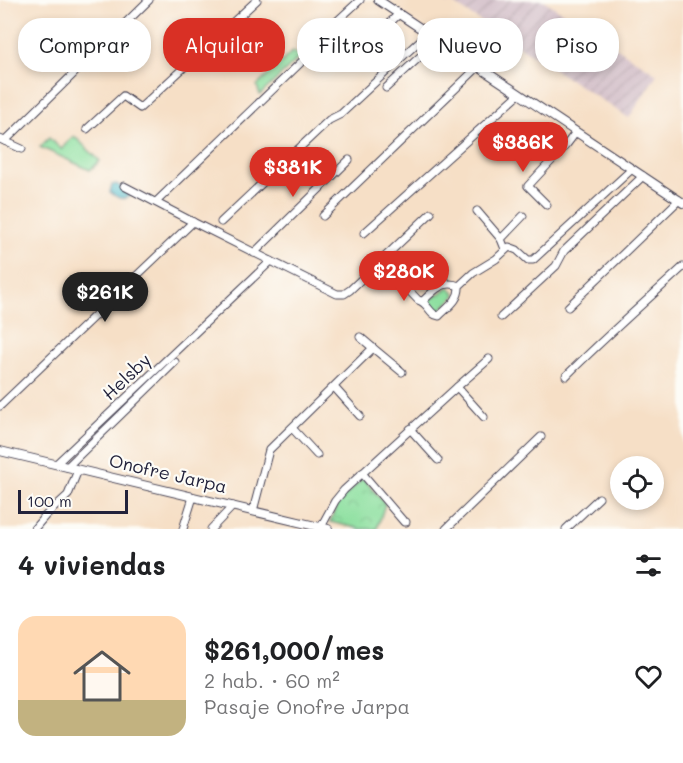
<!DOCTYPE html>
<html lang="es">
<head>
<meta charset="utf-8">
<style>
	body { margin:0; font-family:Mali,sans-serif; background:#f2f2f2; color:#202124; height:100vh; display:flex; flex-direction:column; font-size:22px; white-space:nowrap }
	* { box-sizing:border-box; margin:0 }
	p { font-size:20px; color:#757577 }
	.icon { flex:none; width:33px; height:33px; fill:none; stroke:currentColor; stroke-width:2; stroke-linecap:round; stroke-linejoin:round }
	.map { position:relative; height:529px; overflow:hidden }
	.panel { display:flex; flex-direction:column; background:#fff; flex:1 }
	.panel>* { flex:none }
	.hud { position:absolute; left:18px; top:18px; width:648px; height:54px; display:flex; gap:12px }
	.tools { position:absolute; left:610px; top:456px; display:grid; gap:12px }
	.tools a { display:grid; place-items:center; width:54px; height:54px; border-radius:50%; background:#fff; box-shadow:0 3px 9px #0003; font-size:30px }
	.scale { position:absolute; left:18px; bottom:15px; width:110px; box-sizing:border-box; padding-left:6px; border:3px solid #22223b; border-top:0; font-size:16px; line-height:21px; white-space:nowrap; color:#22223b; -webkit-text-stroke:4px #fdfcf7; paint-order:stroke }
	.price { position:absolute; translate:-50% -51px; padding:0 14px; border-radius:21px; background:#d93025; color:#fff; font-size:20px; line-height:39px; filter:drop-shadow(0 2px 3px #0008) }
	.price::after { content:''; position:absolute; left:50%; top:36px; width:18px; height:14px; margin-left:-9px; background:inherit; clip-path:polygon(0 0,100% 0,50% 100%) }
	.price.current { background:#222; color:#fff }
	ul { padding:0; list-style:none }
	li { display:flex; align-items:center; gap:18px; height:150px; padding:0 18px }
	li span { display:grid; place-items:center; flex:none; width:168px; height:120px; border-radius:18px; color:#555 }
	li>.icon { margin-inline-start:auto }
	span .icon { width:72px; height:72px; fill:#fffc; stroke-width:1 }
	li b { font-size:26px }
	h2 { display:flex; justify-content:space-between; align-items:center; height:72px; padding:0 18px; font-size:26px }
	.pill { padding:0 21px; border-radius:24px; background:#fff; box-shadow:0 3px 9px #0003; font-size:21px; line-height:54px }
	.pill.current { background:#d93025; color:#fff }
	.map>svg:first-child { display:block }
</style>
</head>
<body>
<div class="map">
<svg width="683" height="529" viewBox="0 0 683 529">
	<defs>
		<pattern id="industrial-furrows" width="10" height="10" patternUnits="userSpaceOnUse" patternTransform="scale(1.5)"><rect width="10" height="10" fill="#d2bdc7"/><path d="M-1 1l2-2M0 10L10 0M9 11l2-2" fill="none" stroke="#b4a2ac"/></pattern>
		<pattern id="park-crowns" width="20" height="18" patternUnits="userSpaceOnUse" patternTransform="scale(1.5)"><rect width="20" height="18" fill="#8ee0a0"/><path d="M2 6a3 3 0 1 1 6 0M12 15a3 3 0 1 1 6 0" fill="none" stroke="#7ac08b"/></pattern>
		<pattern id="water-ripples" width="26" height="14" patternUnits="userSpaceOnUse" patternTransform="scale(1.5)"><rect width="26" height="14" fill="#52becc"/><path d="M2 4q2-2 4 0t4 0M15 11q2-2 4 0t4 0" fill="none" stroke="#449aa7"/></pattern>
	</defs>
	<rect width="100%" height="100%" fill="#fdfcf7"/>
	<filter id="ink" filterUnits="userSpaceOnUse"><feTurbulence type="fractalNoise" baseFrequency=".0167" numOctaves="2"/><feDisplacementMap in="SourceGraphic" scale="12" xChannelSelector="R" yChannelSelector="G"/><feConvolveMatrix kernelMatrix="1 2 1 2 8 2 1 2 1" color-interpolation-filters="sRGB"/></filter>
	<filter id="wash" filterUnits="userSpaceOnUse"><feTurbulence type="fractalNoise" baseFrequency=".008" numOctaves="4" result="noise"/><feDisplacementMap in="SourceGraphic" scale="24" xChannelSelector="R" yChannelSelector="G"/><feGaussianBlur stdDeviation="1.35" result="paint"/><feColorMatrix in="noise" values="0 0 0 0 0 0 0 0 0 0 0 0 0 0 0 0 0 1.4 0 .05"/><feComposite in="paint" operator="in"/></filter>
	<g filter="url(#wash)">
		<rect width="100%" height="100%" fill="#f6dfc6"/>
		<path fill="url(#industrial-furrows)" d="M441,0H543L657,74L629,118L451,2L448,5Z"/>
		<g fill="#8ee0a0" stroke="#58816e" stroke-width="1.5">
			<path d="M293,51L300,57L260,95L257,86Z"/>
			<path d="M74,136L100,161L90,170L40,147L49,138L61,149Z"/>
			<path d="M449,287L456,295L437,313L427,302Z"/>
		</g>
		<path fill="url(#park-crowns)" stroke="#58816e" stroke-width="1.5" d="M363,478L385,504L377,529H361L330,522L338,503Z"/>
		<path fill="url(#water-ripples)" stroke="#3a7084" stroke-width="1.5" d="M116,184L130,192L131,195C123,202 116,197 110,192L112,185Z"/>
	</g>
	<g filter="url(#ink)">
		<g fill="none" stroke-linecap="round" stroke-linejoin="round">
			<g stroke="#423e50" stroke-width="9">
				<g id="minor">
					<path d="M335,23L360,0"/>
					<path d="M329,42L326,46H321L317,39L319,35L325,34L329,38V42C364,62 374,36 399,14"/>
					<path d="M386,88L438,40"/>
					<path d="M87,129L123,96L140,108L257,0"/>
					<path d="M0,139L22,149"/>
					<path d="M5,141L149,0"/>
					<path d="M124,186L193,222L337,294H344L350,290L431,213"/>
					<path d="M156,202L319,45"/>
					<path d="M547,205L528,186L567,144L576,132"/>
					<path d="M477,211L501,239L505,249"/>
					<path d="M323,216L478,67"/>
					<path d="M221,222L329,120L341,114L428,33"/>
					<path d="M364,233L519,94"/>
					<path d="M501,239L523,216"/>
					<path d="M254,253L349,160"/>
					<path d="M427,258L444,276L446,284"/>
					<path d="M399,280L418,300C428,302 429,315 439,316C448,307 460,300 459,286L473,273L496,259L509,247L517,250L528,260H533L632,169"/>
					<path d="M423,301C433,291 444,279 459,286"/>
					<path d="M568,307L679,200"/>
					<path d="M501,317L556,266L564,251L643,176"/>
					<path d="M360,337L373,348"/>
					<path d="M566,376C604,338 644,303 683,267"/>
					<path d="M334,387L360,416"/>
					<path d="M457,387L484,417"/>
					<path d="M0,406L193,222"/>
					<path d="M292,428L317,455"/>
					<path d="M410,429L438,460"/>
					<path d="M56,464L271,261"/>
					<path d="M67,467L175,362"/>
					<path d="M362,473L404,522H406"/>
					<path d="M253,511L269,450L373,348L402,372"/>
					<path d="M321,527L335,501L344,490L457,387L489,359"/>
					<path d="M34,529L45,516L68,495L78,470"/>
					<path d="M183,529L193,497"/>
					<path d="M211,529L233,506"/>
					<path d="M446,529L541,437"/>
					<path d="M566,529L599,498"/>
				</g>
			</g>
			<g stroke="#423e50" stroke-width="10">
				<g id="tertiary">
					<path d="M378,0L683,203"/>
					<path d="M0,451L328,529"/>
				</g>
			</g>
			<use href="#minor" stroke="#fff" stroke-width="7"/>
			<use href="#tertiary" stroke="#fff" stroke-width="8"/>
		</g>
	</g>
	<g text-anchor="middle" stroke-width="4.5" stroke-linejoin="round" paint-order="stroke">
		<g font-size="18" fill="#22223b" stroke="#fdfcf7">
			<text transform="translate(127 377) rotate(-43)" y="6">Helsby</text>
			<text transform="translate(168 474) rotate(13)" y="6">Onofre Jarpa</text>
		</g>
	</g>
</svg>
<div class="tools">
<a><svg class="icon" aria-label="locate" viewBox="0 0 24 24"><circle cx="12" cy="12" r="6"/><path d="M12 2v4M12 18v4M2 12h4M18 12h4"/></svg></a>
</div>
<div class="scale">100 m</div>
<b class="price" style="left:523px;top:173px">$386K</b>
<b class="price" style="left:293px;top:198px">$381K</b>
<b class="price" style="left:404px;top:302px">$280K</b>
<b class="price current" style="left:105px;top:323px">$261K</b>
<div class="hud">
<a class="pill">Comprar</a>
<a class="pill current">Alquilar</a>
<a class="pill">Filtros</a>
<a class="pill">Nuevo</a>
<a class="pill">Piso</a>
</div>
</div>
<section class="panel">
<h2>4 viviendas<svg class="icon" aria-label="filters" viewBox="0 0 24 24"><path d="M4 7h16M4 17h16"/><circle cx="9" cy="7" r="2"/><circle cx="15" cy="17" r="2"/></svg></h2>
<ul>
<li><span style="background:linear-gradient(#ffd9b3 70%,#c2b280 0)"><svg class="icon" aria-label="home" viewBox="0 0 24 24"><path d="M3 11l9-7 9 7M6 9v11h12V9"/></svg></span><div><b>$261,000/mes</b><p>2 hab. · 60 m²</p><p>Pasaje Onofre Jarpa</p></div><svg class="icon" aria-label="heart" viewBox="0 0 24 24"><path d="M12 20l-8-8c-3-5 5-10 8-4 3-6 11-1 8 4z"/></svg></li>
</ul>
</section>
</body>
</html>
